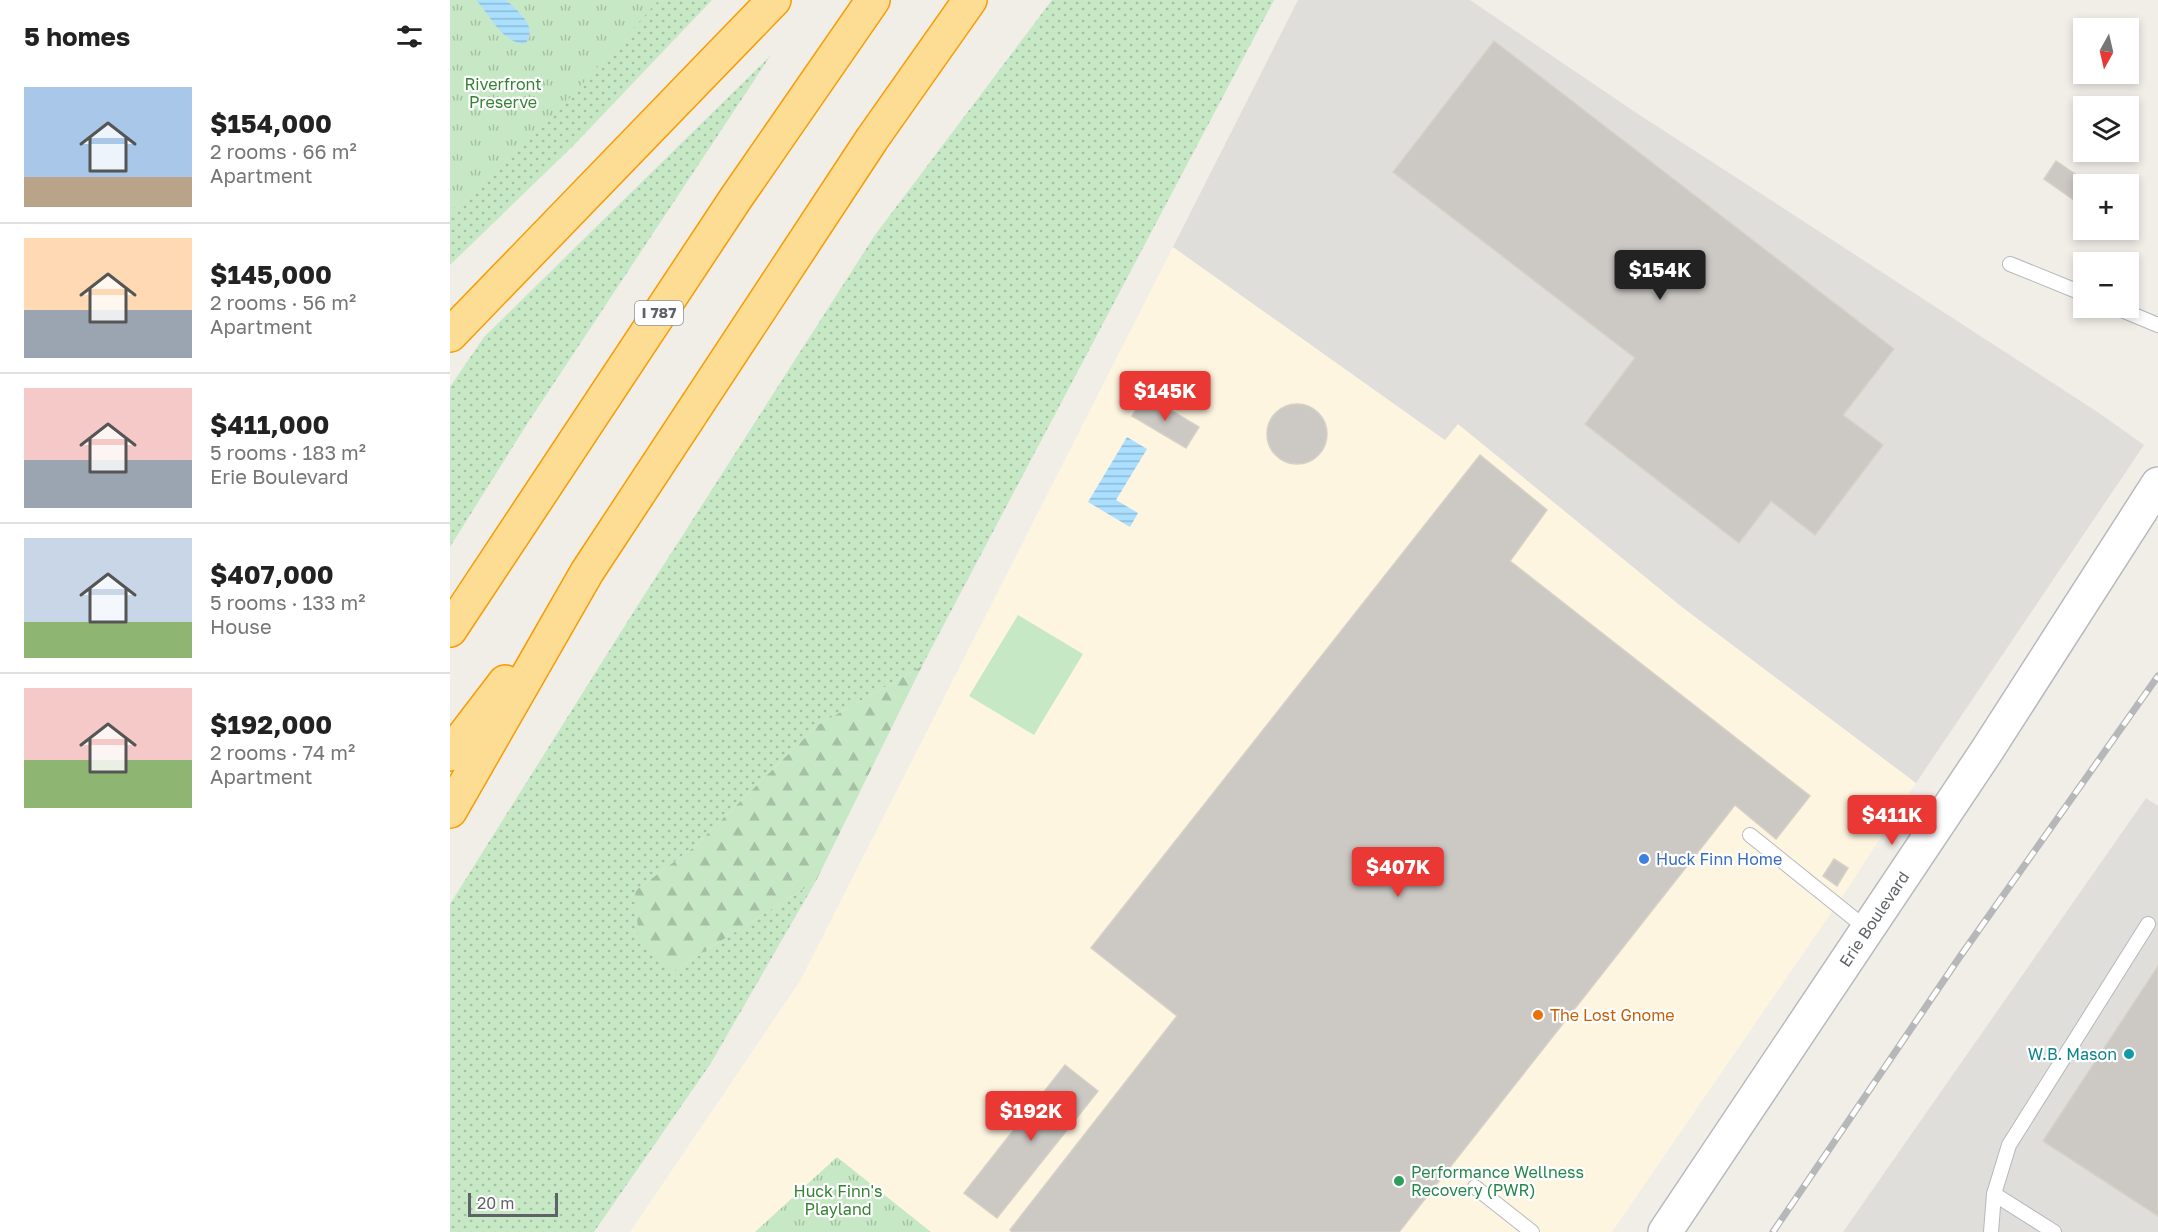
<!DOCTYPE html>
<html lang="en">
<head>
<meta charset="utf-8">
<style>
	body { margin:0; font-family:"Golos Text",sans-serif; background:#f2f2f2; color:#222; height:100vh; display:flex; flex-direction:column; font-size:22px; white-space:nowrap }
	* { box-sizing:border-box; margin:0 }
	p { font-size:20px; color:#767676 }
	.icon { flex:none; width:33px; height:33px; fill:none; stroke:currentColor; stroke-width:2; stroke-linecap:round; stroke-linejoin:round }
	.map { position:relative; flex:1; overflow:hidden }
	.details { display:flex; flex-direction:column; background:#fff; width:450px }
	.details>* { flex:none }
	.needle { width:39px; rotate:188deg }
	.fabs { position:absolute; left:1623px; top:18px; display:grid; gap:12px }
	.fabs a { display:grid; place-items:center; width:66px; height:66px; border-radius:0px; background:#fff; box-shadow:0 3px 9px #0003; font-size:30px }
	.scale { position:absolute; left:18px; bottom:15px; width:90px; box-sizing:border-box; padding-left:6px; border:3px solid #5f6368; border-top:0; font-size:16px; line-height:21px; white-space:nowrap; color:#5f6368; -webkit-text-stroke:4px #fff; paint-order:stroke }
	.price { position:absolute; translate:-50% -51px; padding:0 14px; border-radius:6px; background:#ea3935; color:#fff; font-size:20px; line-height:39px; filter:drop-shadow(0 2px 3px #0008) }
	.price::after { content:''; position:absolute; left:50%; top:36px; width:18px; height:14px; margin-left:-9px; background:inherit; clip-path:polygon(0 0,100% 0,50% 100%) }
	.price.current { background:#222; color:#fff }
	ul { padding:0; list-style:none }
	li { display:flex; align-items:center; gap:18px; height:150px; padding:0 24px }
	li+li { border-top:2px solid #e0e0e0 }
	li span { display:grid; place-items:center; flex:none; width:168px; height:120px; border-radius:0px; color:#555 }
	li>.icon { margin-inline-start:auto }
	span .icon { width:72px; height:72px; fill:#fffc; stroke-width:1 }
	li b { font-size:26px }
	h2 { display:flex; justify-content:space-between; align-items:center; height:72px; padding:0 24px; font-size:26px }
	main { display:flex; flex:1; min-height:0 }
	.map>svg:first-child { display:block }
</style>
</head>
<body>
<main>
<section class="details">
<h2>5 homes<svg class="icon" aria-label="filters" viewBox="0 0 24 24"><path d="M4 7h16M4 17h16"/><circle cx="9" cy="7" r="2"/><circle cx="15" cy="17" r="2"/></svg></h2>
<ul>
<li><span style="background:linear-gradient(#a9c7e8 75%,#b9a48a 0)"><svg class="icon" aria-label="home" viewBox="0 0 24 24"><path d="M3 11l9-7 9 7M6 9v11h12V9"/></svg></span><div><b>$154,000</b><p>2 rooms · 66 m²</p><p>Apartment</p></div></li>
<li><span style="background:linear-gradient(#ffd9b3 60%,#9aa5b1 0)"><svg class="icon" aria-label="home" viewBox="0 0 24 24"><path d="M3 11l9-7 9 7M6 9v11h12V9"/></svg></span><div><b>$145,000</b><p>2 rooms · 56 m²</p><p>Apartment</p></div></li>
<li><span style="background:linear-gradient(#f6c9c9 60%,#9aa5b1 0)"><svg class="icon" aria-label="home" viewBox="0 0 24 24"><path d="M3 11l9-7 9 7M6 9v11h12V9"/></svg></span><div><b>$411,000</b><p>5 rooms · 183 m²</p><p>Erie Boulevard</p></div></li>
<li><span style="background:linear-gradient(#c9d6e8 70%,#8fb573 0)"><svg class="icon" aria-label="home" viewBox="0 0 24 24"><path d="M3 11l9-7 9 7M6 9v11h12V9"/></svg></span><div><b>$407,000</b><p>5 rooms · 133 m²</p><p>House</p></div></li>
<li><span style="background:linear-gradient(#f6c9c9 60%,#8fb573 0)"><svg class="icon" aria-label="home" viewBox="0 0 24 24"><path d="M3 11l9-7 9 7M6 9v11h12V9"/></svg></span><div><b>$192,000</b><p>2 rooms · 74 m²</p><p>Apartment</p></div></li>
</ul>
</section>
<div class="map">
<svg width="1708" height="1232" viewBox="0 0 1708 1232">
	<defs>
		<pattern id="grass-dots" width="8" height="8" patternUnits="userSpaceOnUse" patternTransform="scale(1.5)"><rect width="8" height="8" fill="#c7e8c5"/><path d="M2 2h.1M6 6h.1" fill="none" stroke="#a5c0a4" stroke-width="1.8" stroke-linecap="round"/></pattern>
		<pattern id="forest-firs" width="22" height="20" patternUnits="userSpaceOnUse" patternTransform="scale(1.5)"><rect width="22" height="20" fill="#c7e8c5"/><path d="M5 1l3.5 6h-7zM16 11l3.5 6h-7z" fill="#a5c0a4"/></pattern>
		<pattern id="park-tufts" width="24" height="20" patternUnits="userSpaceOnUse" patternTransform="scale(1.5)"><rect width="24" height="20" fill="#c7e8c5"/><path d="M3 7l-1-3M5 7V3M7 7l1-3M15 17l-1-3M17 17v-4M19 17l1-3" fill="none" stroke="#a5c0a4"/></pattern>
		<pattern id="water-rules" width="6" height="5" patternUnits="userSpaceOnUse" patternTransform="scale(1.5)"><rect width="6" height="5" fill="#aadfff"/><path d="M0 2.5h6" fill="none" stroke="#8eb8d2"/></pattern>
	</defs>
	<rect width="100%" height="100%" fill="#f1eee8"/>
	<path fill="#fef5e0" d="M723,247L995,440L1008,424L1232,607L1466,783L1394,894L1162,1232H180L350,981Z"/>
	<g fill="#e0deda">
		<path d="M848,0H1020L1182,110L1649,413L1694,445L1466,783L1232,607L1008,424L995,440L723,247Z"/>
		<path d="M1696,798L1708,806V1232H1393Z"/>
	</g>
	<g fill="url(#grass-dots)">
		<path d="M193,0H262L124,145L0,265V138Z"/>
		<path d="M602,0H824L472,666L368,725L244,847L185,891L223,971L366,881L261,1063L144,1232H0V904L186,608L425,235Z"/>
		<path d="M321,55L77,424L0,547V387L34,337Z"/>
	</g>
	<path fill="url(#forest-firs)" d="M472,666L366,881L223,971L189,943L185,891L244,847L368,725Z"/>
	<g fill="url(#park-tufts)">
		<path d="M0,0H26L79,38C83,22 67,10 56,0H209L92,128L0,211Z"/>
		<path d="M387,1157L481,1232H305Z"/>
	</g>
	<path fill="#c7e8c5" d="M568,615L633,654L584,735L519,696Z"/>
	<g fill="url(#water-rules)">
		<path d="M26,0H56C69,12 89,27 75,44C51,42 41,16 26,0Z"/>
		<path d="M677,437L697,449L666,500L688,513L680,527L638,502Z"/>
	</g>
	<g fill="#ccc9c5" stroke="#d6d0c6" stroke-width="1.5">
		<path d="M1044,41L1444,349L1393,415L1433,445L1365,535L1321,501L1289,543L1135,424L1185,358L943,172Z"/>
		<path d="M1606,161L1640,184H1634V207L1594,179Z"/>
		<path d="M695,395L749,427L736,448L682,416Z"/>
		<circle cx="847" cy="434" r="30"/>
		<path d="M1030,455L1097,510L1060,561L1360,796L1326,839L1285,805L949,1232H562L560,1230L727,1016L641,948Z"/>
		<path d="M1384,859L1398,868L1387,886L1373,876Z"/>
		<path d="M1708,966V1216L1593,1141Z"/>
		<path d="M615,1065L648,1091L547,1218L514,1193Z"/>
	</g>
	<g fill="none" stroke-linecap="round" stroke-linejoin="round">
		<g stroke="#b5b8bc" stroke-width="16">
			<g id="lane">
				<path d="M1560,264L1634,294"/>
				<path d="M1667,308L1708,325"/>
				<path d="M1300,835L1417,929"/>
				<path d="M1025,1187L1082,1232"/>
				<path d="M1544,1194L1604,1232"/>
				<path d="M1541,1232L1544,1194L1559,1145L1698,924"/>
			</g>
		</g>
		<g stroke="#b6babf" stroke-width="36">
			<path id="secondary" d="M1215,1232L1536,752L1708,484"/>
		</g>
		<g stroke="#f89c00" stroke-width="36">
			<g id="highway">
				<path d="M0,335L324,0"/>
				<path d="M0,630L286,198L423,0"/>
				<path d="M0,754L55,682"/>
				<path d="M0,811L137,572L422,139L520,0"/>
			</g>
		</g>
		<use href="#lane" stroke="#fff" stroke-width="14"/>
		<use href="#secondary" stroke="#fff" stroke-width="33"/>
		<use href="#highway" stroke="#fddc93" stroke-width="33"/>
		<g stroke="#b6b7b8" stroke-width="7">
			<path id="rail" d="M1323,1232L1509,958L1708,676"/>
		</g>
		<use href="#rail" stroke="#fff" stroke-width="4.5" stroke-dasharray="14" stroke-linecap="butt"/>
	</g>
	<circle fill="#3f7fe0" stroke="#fff" stroke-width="2" cx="1194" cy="859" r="6"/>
	<circle fill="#e8710a" stroke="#fff" stroke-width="2" cx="1088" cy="1015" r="6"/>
	<circle fill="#0f9aa8" stroke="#fff" stroke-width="2" cx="1679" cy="1054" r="6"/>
	<circle fill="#2e9e5b" stroke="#fff" stroke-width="2" cx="949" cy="1181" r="6"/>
	<g text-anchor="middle" stroke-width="4.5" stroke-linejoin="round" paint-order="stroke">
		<rect fill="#fff" stroke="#8f9295" stroke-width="1.5" x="185" y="301" width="48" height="24" rx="4.5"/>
		<g font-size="15" font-weight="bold" fill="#5f6368">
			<text x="209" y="318">I 787</text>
		</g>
		<g font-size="16" fill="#358234" stroke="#fff">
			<text x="53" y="90">Riverfront<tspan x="53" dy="18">Preserve</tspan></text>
			<text x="388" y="1197">Huck Finn's<tspan x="388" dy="18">Playland</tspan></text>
		</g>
		<g font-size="16" fill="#366cbe" stroke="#fff" text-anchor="start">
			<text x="1206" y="865">Huck Finn Home</text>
		</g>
		<g font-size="16" fill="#5f6368" stroke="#fff">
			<text transform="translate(1424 919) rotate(-56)" y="6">Erie Boulevard</text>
		</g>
		<g font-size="16" fill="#c56008" stroke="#fff" text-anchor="start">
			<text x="1100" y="1021">The Lost Gnome</text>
		</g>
		<g font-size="16" fill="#0d838f" stroke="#fff" text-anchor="end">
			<text x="1667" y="1060">W.B. Mason</text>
		</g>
		<g font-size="16" fill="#27864d" stroke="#fff" text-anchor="start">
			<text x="961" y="1178">Performance Wellness<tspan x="961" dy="18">Recovery (PWR)</tspan></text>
		</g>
	</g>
</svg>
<div class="fabs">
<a><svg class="needle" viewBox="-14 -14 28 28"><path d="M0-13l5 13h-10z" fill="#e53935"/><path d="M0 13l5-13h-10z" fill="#767676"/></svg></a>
<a><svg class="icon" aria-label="layers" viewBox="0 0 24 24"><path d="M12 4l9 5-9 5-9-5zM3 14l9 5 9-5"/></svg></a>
<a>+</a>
<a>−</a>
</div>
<div class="scale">20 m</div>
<b class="price current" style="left:1210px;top:301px">$154K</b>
<b class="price" style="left:715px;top:422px">$145K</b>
<b class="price" style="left:1442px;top:846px">$411K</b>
<b class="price" style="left:948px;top:898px">$407K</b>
<b class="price" style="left:581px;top:1142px">$192K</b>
</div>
</main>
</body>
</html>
